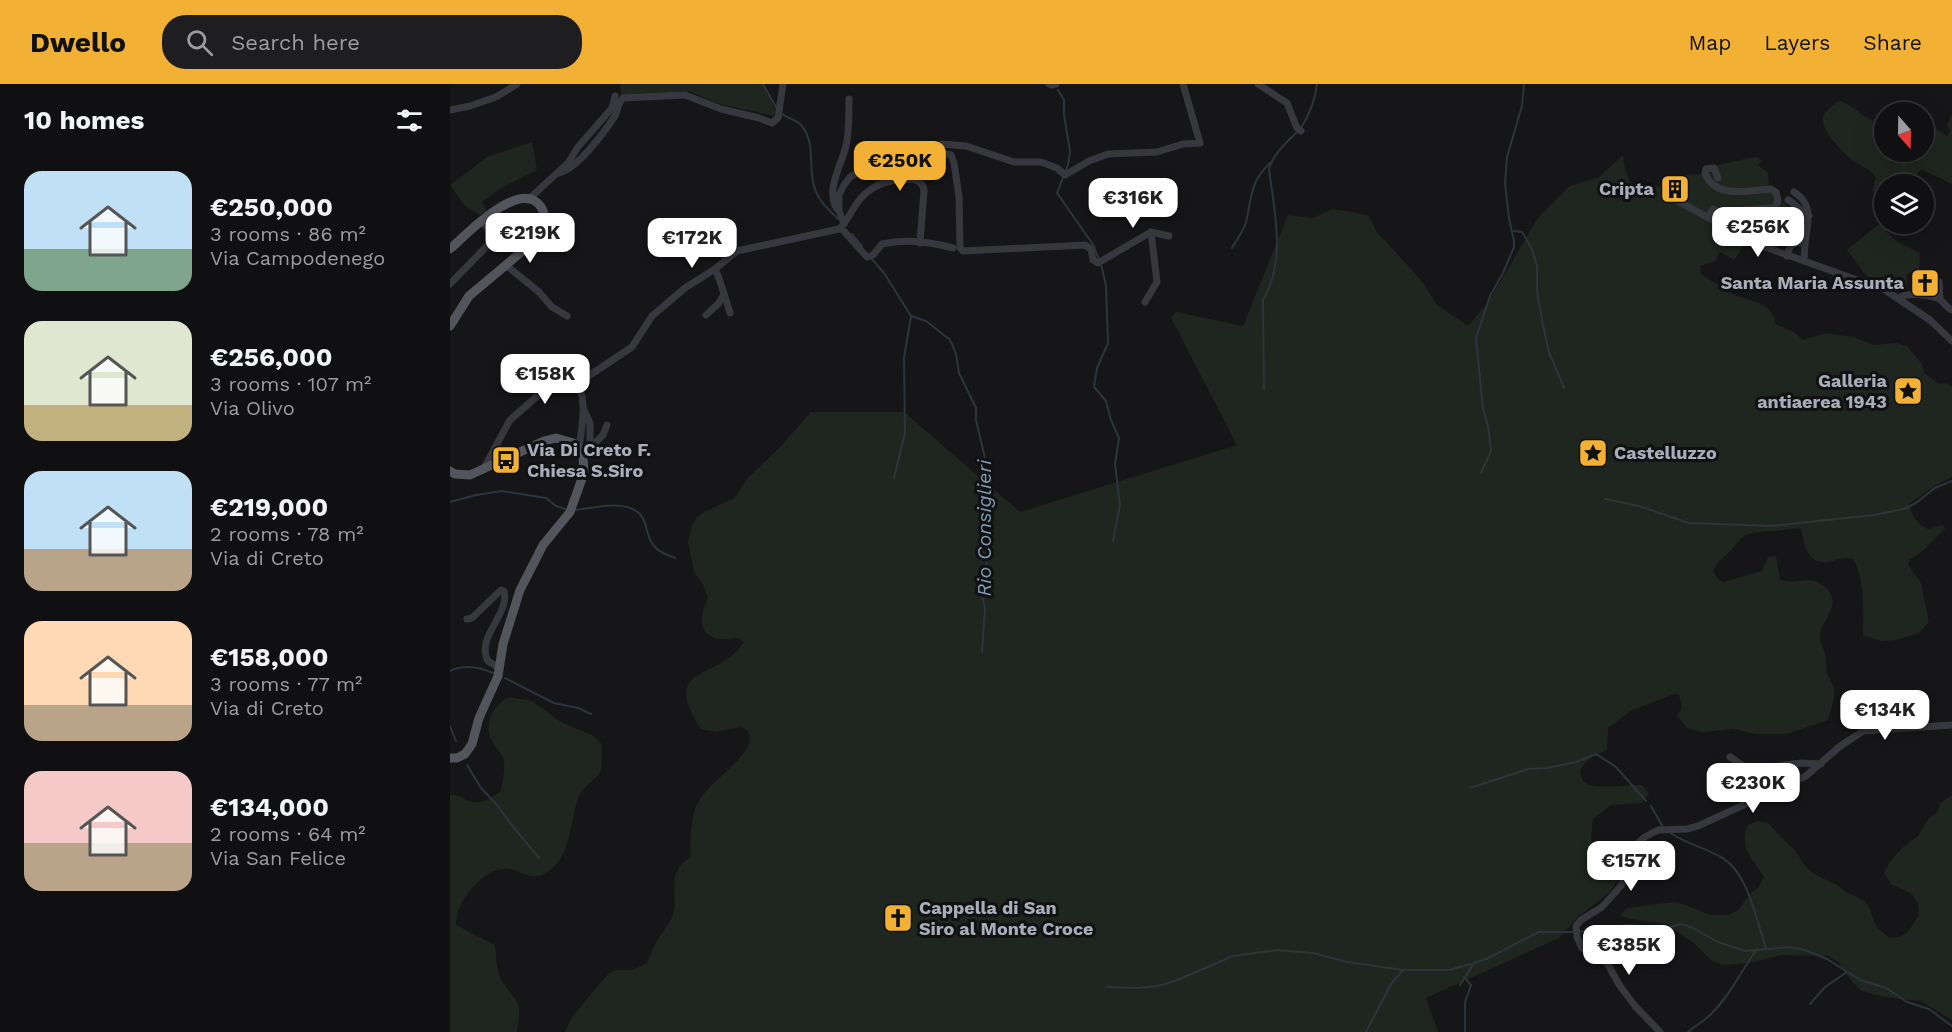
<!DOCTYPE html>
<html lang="en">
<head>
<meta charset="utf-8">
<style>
	body { margin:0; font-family:"Work Sans",sans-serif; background:#1e1e20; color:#f1f3f6; height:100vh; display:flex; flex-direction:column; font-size:22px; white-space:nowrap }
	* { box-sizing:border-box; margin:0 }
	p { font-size:20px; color:#9c9d9f }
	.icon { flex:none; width:33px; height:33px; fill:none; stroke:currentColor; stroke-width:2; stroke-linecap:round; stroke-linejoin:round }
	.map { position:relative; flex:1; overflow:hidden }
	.sheet { display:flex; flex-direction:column; background:#101012; width:450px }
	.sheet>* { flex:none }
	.needle { width:39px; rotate:160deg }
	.tools { position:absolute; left:1424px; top:18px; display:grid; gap:12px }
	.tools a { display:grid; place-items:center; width:60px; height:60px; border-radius:50%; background:#101012; box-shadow:0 6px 24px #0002,0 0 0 2px #303032; font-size:30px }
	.price { position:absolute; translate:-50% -51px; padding:0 14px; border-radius:12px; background:#fff; color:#222; font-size:20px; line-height:39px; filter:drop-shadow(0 2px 3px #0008) }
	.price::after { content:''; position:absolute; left:50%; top:36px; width:18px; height:14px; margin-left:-9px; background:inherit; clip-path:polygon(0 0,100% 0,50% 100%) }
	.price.current { background:#f2b134; color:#111 }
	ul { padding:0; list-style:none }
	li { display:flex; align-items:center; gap:18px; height:150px; padding:0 24px }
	li span { display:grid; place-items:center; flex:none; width:168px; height:120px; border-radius:18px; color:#555 }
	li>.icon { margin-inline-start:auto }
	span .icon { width:72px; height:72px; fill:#fffc; stroke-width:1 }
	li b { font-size:26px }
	h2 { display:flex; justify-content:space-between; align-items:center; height:72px; padding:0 24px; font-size:26px }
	header { display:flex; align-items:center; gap:36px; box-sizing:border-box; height:84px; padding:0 30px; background:#f2b134; color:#111 }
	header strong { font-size:28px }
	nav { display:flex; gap:33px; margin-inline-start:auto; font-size:21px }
	.search { width:420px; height:54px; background:#1e1e20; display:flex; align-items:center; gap:15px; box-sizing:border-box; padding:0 21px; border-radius:24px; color:#9c9d9f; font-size:22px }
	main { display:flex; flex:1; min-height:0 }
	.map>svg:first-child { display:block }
</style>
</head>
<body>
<header>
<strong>Dwello</strong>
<div class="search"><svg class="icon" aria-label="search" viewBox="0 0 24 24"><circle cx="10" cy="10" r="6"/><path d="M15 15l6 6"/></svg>Search here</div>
<nav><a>Map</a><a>Layers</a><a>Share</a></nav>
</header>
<main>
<section class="sheet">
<h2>10 homes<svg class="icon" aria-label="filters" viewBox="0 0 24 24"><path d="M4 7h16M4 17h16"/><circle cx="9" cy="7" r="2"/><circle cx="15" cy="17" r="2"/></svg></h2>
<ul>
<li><span style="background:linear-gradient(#bfe0f5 65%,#7fa58c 0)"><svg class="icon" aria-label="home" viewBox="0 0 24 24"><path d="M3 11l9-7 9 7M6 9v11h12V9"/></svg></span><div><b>€250,000</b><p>3 rooms · 86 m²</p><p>Via Campodenego</p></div></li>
<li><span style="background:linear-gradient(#dfe7d0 70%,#c2b280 0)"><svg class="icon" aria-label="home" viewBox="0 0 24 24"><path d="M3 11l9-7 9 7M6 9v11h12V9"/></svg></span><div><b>€256,000</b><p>3 rooms · 107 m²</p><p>Via Olivo</p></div></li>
<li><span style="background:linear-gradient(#bfe0f5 65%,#b9a48a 0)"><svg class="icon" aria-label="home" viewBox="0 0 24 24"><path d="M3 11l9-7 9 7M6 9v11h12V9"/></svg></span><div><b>€219,000</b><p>2 rooms · 78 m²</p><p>Via di Creto</p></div></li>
<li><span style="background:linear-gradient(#ffd9b3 70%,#b9a48a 0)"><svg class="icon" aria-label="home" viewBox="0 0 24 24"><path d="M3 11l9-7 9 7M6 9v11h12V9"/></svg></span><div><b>€158,000</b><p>3 rooms · 77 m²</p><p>Via di Creto</p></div></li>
<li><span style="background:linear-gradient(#f6c9c9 60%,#b9a48a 0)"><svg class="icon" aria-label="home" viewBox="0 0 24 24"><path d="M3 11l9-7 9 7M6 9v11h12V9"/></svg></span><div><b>€134,000</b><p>2 rooms · 64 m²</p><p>Via San Felice</p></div></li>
</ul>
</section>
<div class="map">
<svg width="1502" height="948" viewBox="0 0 1502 948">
	<rect width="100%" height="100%" fill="#161618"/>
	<g fill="#1e261f">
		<path d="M170,0H313L326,28L324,32L266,19L239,7L171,13Z"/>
		<path d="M1391,17C1406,23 1416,38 1434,40V68H1473V38L1479,40L1497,52L1500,47L1497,42L1502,29V100L1473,86L1469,87L1462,100H1434V110L1426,107L1422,108L1426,94C1421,85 1412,83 1404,77C1394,71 1369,44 1373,32C1375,28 1377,28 1379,25C1384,21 1384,18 1391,17Z"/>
		<path d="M82,58L87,86L48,106L32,118L37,128L30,131L15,122L0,101L37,73Z"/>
		<path d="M1173,71L1175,86L1180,98L1213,103C1218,95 1222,93 1232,94L1233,91L1253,90L1263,81L1267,83V81L1305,73L1309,74L1313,78L1309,79L1308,81L1318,89L1319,103L1329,108L1331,118L1347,128L1349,149L1334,151L1335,157H1330V155L1296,158L1284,176L1270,168L1265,177L1250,182L1251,190C1263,197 1275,207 1287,212C1308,220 1319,216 1326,240L1344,248L1353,256L1376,249L1404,253L1424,261L1446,259L1457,262L1472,280L1474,289L1489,300L1497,299L1502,303V393L1485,402L1459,420C1463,433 1466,439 1478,445L1493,441L1495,445L1473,467L1460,475L1458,481L1471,499L1479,538L1469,549L1446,556L1431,557L1413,551C1413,529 1415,495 1403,475C1393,473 1388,476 1379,478C1357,481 1355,462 1351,445C1339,443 1335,447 1324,447C1314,447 1306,448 1296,451C1288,455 1286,462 1280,467C1271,477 1253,486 1273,498L1312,487L1318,473L1326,472L1330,495C1347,503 1360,487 1377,505C1392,521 1372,535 1370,552C1370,558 1373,563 1375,569C1377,575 1376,578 1376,583C1376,590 1382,598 1384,605C1386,614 1380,627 1378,636L1336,650H1306L1283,645L1253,648L1237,644L1227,632L1232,624L1229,611L1224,610L1181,627L1158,644L1157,666C1146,671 1135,675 1130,687C1131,692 1132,697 1137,700C1148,705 1179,701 1192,701L1199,710L1192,719L1161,721L1143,735C1138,769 1144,771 1172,788L1160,808L1128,833L1109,854L976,914L988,948H115L122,933L158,890L165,886H182L197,879C200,871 203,864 207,857C211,849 219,841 222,833C231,807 213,793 240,773C241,758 240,740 245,725C254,700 289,683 299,660C301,655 299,650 297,646L291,643L265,648L251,645C208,579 269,598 294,558L288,554C282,554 271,557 265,554C245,547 252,528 258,513L252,499L244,488L238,458L241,444L246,434L254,428L284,414L298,394L332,361L361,328H454L570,428L787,361L721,234L726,228L793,242L838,131L863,134L883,125L918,131L927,148L971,196L987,221L1018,242L1037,220L1088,134L1120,102L1149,93Z"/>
		<path d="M1429,140L1446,157L1470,169L1469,185L1457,190V203L1449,207L1421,198L1397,166Z"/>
		<path d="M59,613L82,617L111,638L144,652L152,660C151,668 153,681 150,688C145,697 133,702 129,712C119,738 122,776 94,790C80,797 72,787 59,785C38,782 17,807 10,823C7,828 6,835 6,841L45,861C46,871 46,886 51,895C67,921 73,914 67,948H0V711C8,710 11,714 19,717C30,722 42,714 51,707C52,699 55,688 54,679C54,670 47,667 43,659C32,641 42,622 59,613Z"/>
		<path d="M1502,711V936L1470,917L1434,913L1412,907L1402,898L1389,879L1379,872L1332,871L1298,879L1273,881L1262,877L1245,860L1216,840L1180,835L1170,831L1177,824L1224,818L1233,820L1260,831H1279L1288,826L1301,809L1309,803L1314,793C1303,774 1288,764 1298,741L1308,737L1318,739L1345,767L1357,784L1364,790L1389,802L1396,808L1413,816L1419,823L1426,842L1439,854L1449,853L1458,848L1469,831L1468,820L1462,810L1441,800L1434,789L1439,779L1452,764L1468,752L1479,734L1487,728L1491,719Z"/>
	</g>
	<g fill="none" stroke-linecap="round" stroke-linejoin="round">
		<g stroke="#2c353c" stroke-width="2">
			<path d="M313,0L327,25"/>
			<path d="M608,6L614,16V31L620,67L618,81L607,109L644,162L652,184L656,202L658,259L647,284L644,303L656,317L661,336L669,354L665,380L670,421L663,457"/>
			<path d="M331,29C337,35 346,35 351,41C367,59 357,85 365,105C369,117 380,127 388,135"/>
			<path d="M851,44C860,30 865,17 867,0"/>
			<path d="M1064,147L1072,148L1082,165L1087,182V208L1093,241L1099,268L1114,304"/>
			<path d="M402,150L412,162"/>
			<path d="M782,164C787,155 796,144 797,134C802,109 801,97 821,78"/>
			<path d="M421,174L434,189L461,232L476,237L499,255L502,260L506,270L509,289L526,324V336L536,379L534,395L536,415L531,433L532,464L538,484L531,508L535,524L532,568"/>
			<path d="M814,305L813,216C836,177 825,129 819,86C822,71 837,58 847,48"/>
			<path d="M1031,389L1041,367L1038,342L1033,325L1026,254L1040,212L1053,189L1064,163V157L1059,134L1055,99L1057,73L1072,22L1074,0"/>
			<path d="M444,394L455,349L454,274L461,232"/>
			<path d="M1155,415L1189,422L1239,439L1322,442L1424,431L1454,425L1466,419L1485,404L1502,397"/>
			<path d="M0,418L26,411L52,407L96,414L106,422L115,425"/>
			<path d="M126,426C142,424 161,419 177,423C202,430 192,450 205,463C210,469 218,471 225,474"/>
			<path d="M0,587C14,580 29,583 43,589"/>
			<path d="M55,594L104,619L128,624L141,630"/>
			<path d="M0,642L6,657"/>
			<path d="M17,681L31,704L47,721L60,739L89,774"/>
			<path d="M1020,704L1078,685L1097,684L1126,678L1146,670L1166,683L1196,717"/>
			<path d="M1201,722L1213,743"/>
			<path d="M1219,748C1234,759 1253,763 1269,772C1298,786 1306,836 1316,864"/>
			<path d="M1129,848L1179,841L1215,844L1231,840L1241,843L1268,858L1295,867L1340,863L1355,866L1377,875L1410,896L1436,904L1457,918L1479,925L1502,942"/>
			<path d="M1014,893L1021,901L1015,918V948"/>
			<path d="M1010,901L1024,879L1036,875L1089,848H1123"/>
			<path d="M656,903L688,904L708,902L725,897L783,872L827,866L863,869L897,878L953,886H999L1021,880"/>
			<path d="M1360,920L1375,903L1397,888"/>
			<path d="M916,948L941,900L953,886"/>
			<path d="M1238,948C1245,942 1254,937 1260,931C1280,912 1291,887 1307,865"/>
		</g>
		<g stroke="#37383d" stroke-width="7">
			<path d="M599,0L602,1L606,0"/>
			<path d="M808,0L837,19L847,44L851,47"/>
			<path d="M0,26L20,22L46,13L67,0"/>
			<path d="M417,88L435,79L462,77L492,69L501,71L504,79L509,113L510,164L513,167L635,161L641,165L643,176L648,179L701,148L719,152"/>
			<path d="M108,89C126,87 155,47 165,32C168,26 168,19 173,14L235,11L271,25L309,34L322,39L328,34L333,0"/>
			<path d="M1344,108C1364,120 1358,139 1355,159"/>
			<path d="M80,114L118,79L128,63L162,24L165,12"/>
			<path d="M1338,116C1346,120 1351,129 1359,132"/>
			<path d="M1228,117L1304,159L1435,206L1480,236L1502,257"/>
			<path d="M387,125C374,105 394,78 397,57C399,43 399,29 399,15"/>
			<path d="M1258,133L1263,125L1269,128L1320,124L1325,123L1328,116L1326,108L1321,105C1299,106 1265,116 1255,89L1256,85L1264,84L1268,94"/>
			<path d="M394,140L389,127V111L394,101L400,93L428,76L441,73L464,72L492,60L516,62L564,78H591L607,84L615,91L639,77L658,70L707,68L733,60L750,59L733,0"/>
			<path d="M391,144L417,173L423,171L432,160C454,155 481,158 503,164"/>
			<path d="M1337,172C1340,160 1343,158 1355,159L1354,177"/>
			<path d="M57,182L89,208L102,223L117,232"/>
			<path d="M265,185L269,194L280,229"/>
			<path d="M1489,198L1490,215"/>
			<path d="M0,200L36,163L41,156L38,145L32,138"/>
			<path d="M1449,214C1457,208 1477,211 1487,214C1493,216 1496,224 1502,226"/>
			<path d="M695,218L707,198L701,148"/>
			<path d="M256,231L268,220L274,211"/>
			<path d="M128,297H131L182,263L202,232L235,204L265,185L287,167L389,145C396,139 400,130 405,122C417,103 434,96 457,95C466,95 472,97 474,106L470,159"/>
			<path d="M134,326L140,339V360L142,362L153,351L157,341"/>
			<path d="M34,384L60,336L100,301L116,290L123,292C139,312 132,341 129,364"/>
			<path d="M17,535L22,534L51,506L54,507C60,531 25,553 38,577L49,584"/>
			<path d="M1280,673L1295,683L1305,685L1351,679L1371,680"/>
			<path d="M1210,948L1185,922L1170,902L1157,879L1132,864L1127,853L1126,842L1131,836L1152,823L1171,802L1177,789L1183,767L1187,760L1195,753L1208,746L1237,745L1248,742L1356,692L1389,663L1413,647L1502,641"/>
		</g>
		<g stroke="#53555c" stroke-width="9">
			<path d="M0,165C17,150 71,93 91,123C98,134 95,144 88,154L19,212L0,242"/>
			<path d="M0,387L5,390L20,391L94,357L106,354L123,359L129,364L133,373L134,389L120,428L93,461L70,506L53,560L48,592L29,634L22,660L15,670L7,674H0"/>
		</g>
	</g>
	<defs>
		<g id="building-square" transform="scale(1.5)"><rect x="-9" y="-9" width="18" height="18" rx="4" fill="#f2b134" stroke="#111113"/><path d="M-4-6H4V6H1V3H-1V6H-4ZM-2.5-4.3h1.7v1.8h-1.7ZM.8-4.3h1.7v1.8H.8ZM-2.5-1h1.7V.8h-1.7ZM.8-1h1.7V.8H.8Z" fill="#111"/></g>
		<g id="church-square" transform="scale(1.5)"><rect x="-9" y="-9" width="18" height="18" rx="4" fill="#f2b134" stroke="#111113"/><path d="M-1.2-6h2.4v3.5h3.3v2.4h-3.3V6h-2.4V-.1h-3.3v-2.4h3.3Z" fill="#111"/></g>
		<g id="sight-square" transform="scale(1.5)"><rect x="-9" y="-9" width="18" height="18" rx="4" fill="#f2b134" stroke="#111113"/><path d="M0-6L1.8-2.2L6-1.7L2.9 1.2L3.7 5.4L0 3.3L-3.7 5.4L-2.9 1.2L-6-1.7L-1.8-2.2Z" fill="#111"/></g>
		<g id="bus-square" transform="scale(1.5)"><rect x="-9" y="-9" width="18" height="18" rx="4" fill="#f2b134" stroke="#111113"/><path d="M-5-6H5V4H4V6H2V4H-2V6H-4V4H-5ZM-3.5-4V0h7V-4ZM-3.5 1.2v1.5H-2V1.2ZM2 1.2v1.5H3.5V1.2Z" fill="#111"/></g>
	</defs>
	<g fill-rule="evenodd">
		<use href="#building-square" x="1225" y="105"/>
		<use href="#church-square" x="1475" y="199"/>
		<use href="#sight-square" x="1458" y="307"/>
		<use href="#sight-square" x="1143" y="369"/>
		<use href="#bus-square" x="56" y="376"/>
		<use href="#church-square" x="448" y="834"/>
	</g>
	<g text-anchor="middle" stroke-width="6" stroke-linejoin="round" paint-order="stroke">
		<g font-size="18" font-weight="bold" fill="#a8adb8" stroke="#111113" text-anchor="end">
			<text x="1204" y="111">Cripta</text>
			<text x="1454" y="205">Santa Maria Assunta</text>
			<text x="1437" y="303">Galleria<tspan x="1437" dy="21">antiaerea 1943</tspan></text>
			<text x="77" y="372" text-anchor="start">Via Di Creto F.<tspan x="77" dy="21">Chiesa S.Siro</tspan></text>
			<text x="1164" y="375" text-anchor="start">Castelluzzo</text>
			<text x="469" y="830" text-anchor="start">Cappella di San<tspan x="469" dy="21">Siro al Monte Croce</tspan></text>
		</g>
		<g font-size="20" font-style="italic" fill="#7f9bb3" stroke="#111113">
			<text transform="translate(534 444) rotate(-90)" y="7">Rio Consiglieri</text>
		</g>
	</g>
</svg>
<div class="tools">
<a><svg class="needle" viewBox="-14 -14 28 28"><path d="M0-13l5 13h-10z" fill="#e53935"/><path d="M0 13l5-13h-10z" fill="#9c9d9f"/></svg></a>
<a><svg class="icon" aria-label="layers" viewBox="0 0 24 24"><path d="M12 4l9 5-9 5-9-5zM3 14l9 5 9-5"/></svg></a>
</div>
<b class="price current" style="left:450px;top:108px">€250K</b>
<b class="price" style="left:683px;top:145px">€316K</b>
<b class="price" style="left:1308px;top:174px">€256K</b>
<b class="price" style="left:80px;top:180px">€219K</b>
<b class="price" style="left:242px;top:185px">€172K</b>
<b class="price" style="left:95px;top:321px">€158K</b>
<b class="price" style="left:1435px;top:657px">€134K</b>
<b class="price" style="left:1303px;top:730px">€230K</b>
<b class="price" style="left:1181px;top:808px">€157K</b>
<b class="price" style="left:1179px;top:892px">€385K</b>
</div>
</main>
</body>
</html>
